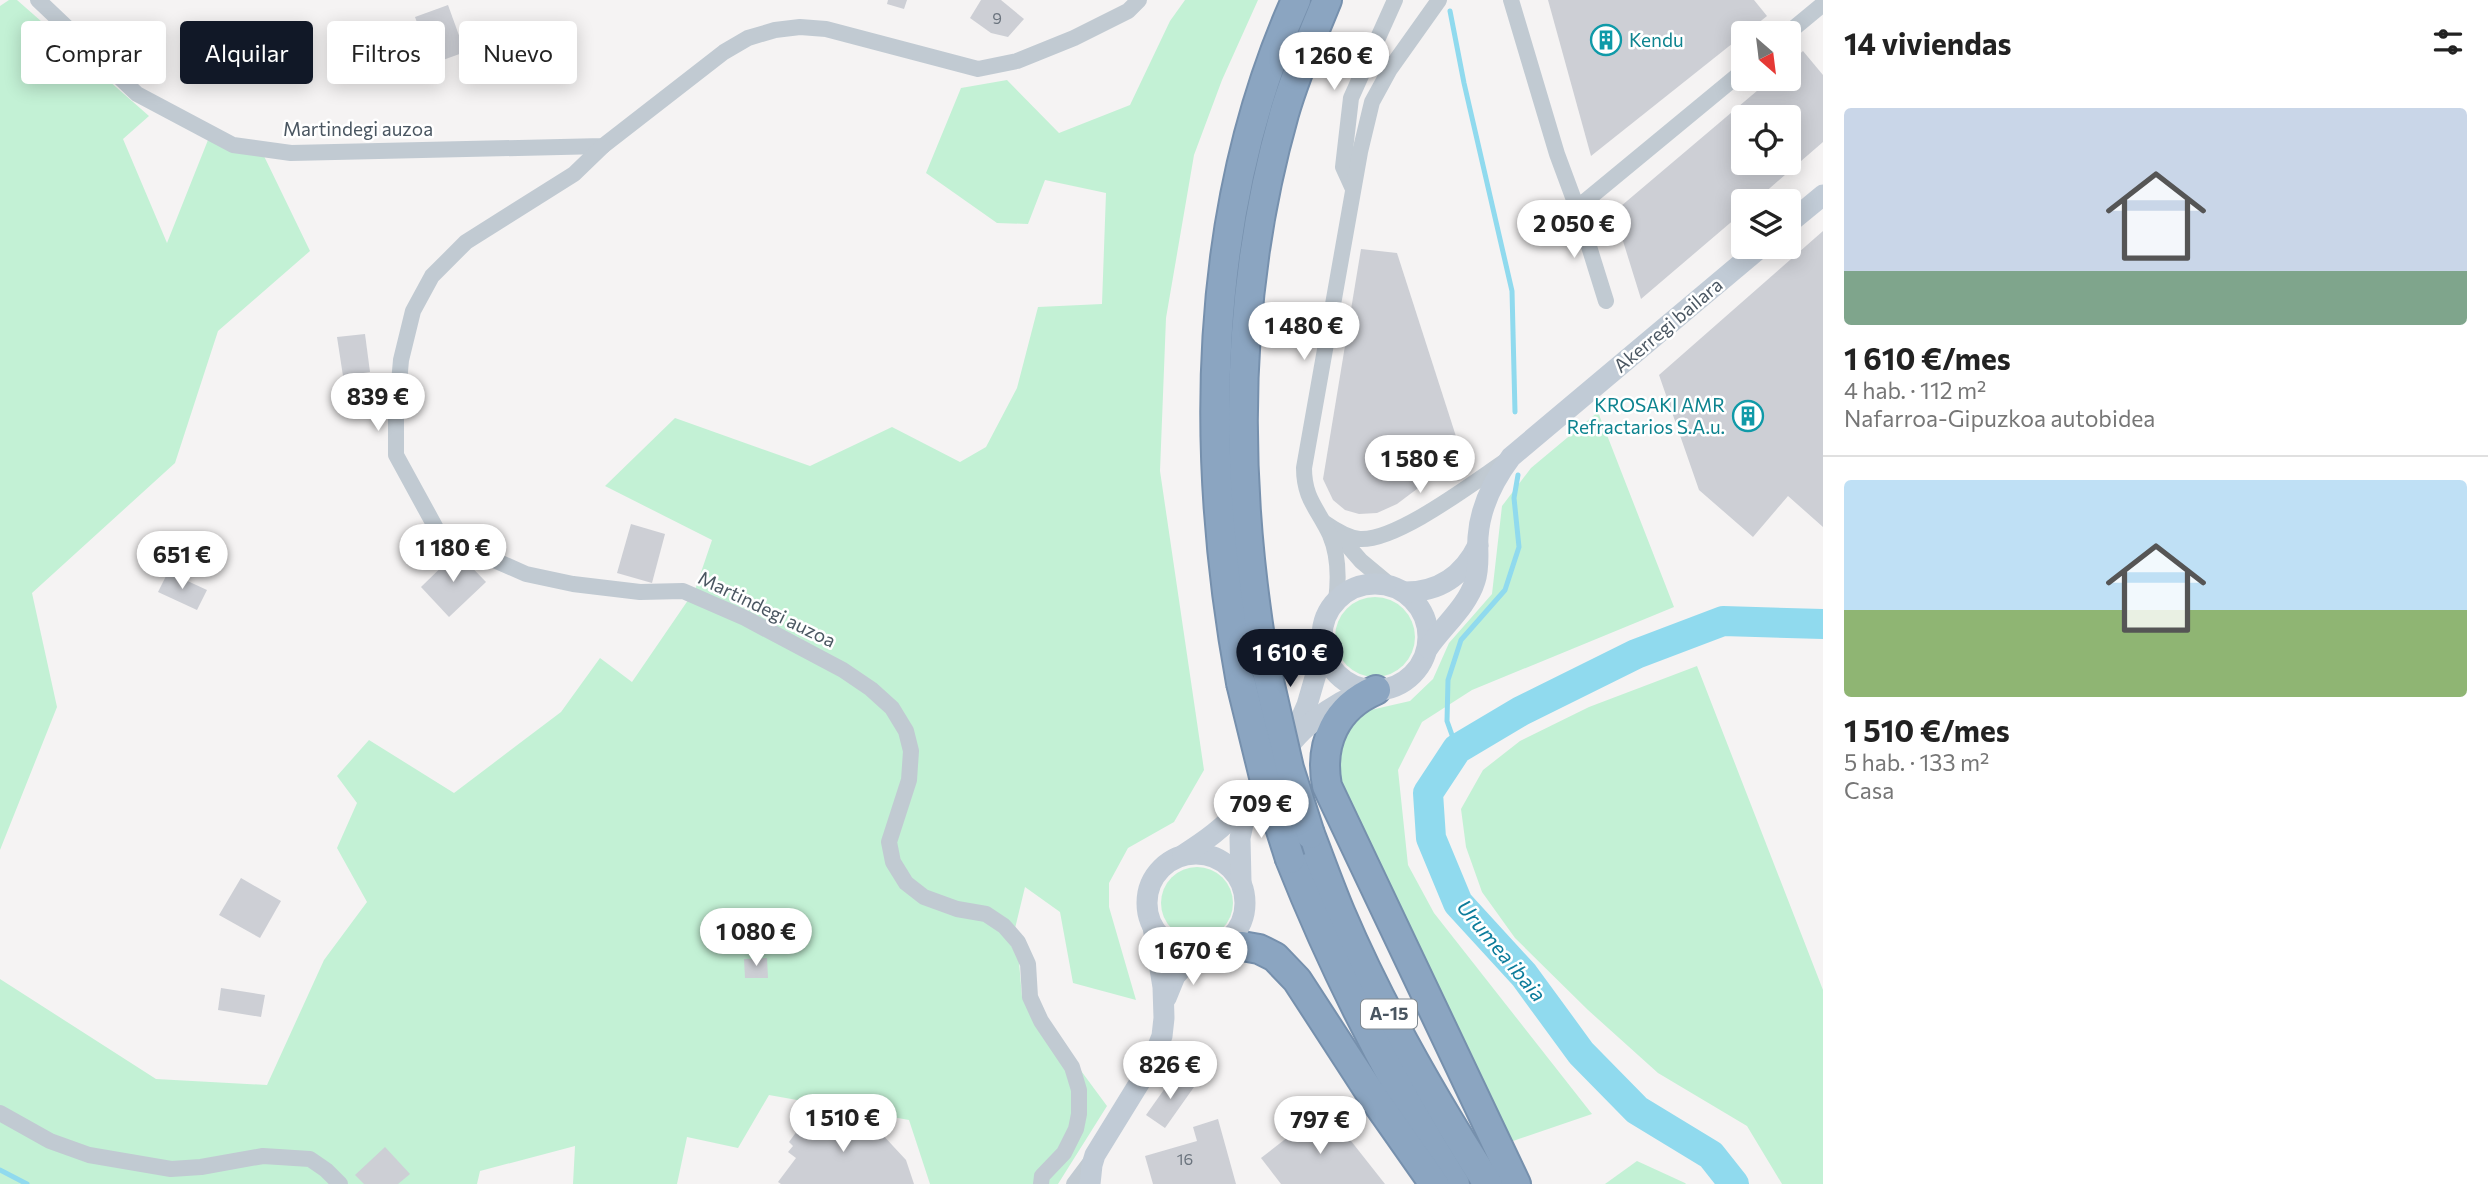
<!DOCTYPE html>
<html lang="es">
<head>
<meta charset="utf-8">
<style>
	body { margin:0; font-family:Commissioner,sans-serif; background:#f2f2f2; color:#222; height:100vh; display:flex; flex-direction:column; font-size:26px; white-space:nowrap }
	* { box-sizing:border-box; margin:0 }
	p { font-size:23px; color:#767676 }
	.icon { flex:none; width:38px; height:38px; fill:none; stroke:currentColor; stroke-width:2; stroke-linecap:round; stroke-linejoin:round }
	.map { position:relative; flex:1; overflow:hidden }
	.drawer { display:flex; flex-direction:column; background:#fff; width:665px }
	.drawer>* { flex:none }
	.hud { position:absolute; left:21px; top:21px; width:665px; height:63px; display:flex; gap:14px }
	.needle { width:46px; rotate:152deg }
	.fabs { position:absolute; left:1731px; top:21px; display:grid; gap:14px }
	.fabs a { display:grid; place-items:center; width:70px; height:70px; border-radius:7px; background:#fff; box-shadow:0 4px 18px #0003; font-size:35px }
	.price { position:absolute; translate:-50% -60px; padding:0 16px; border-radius:24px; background:#fff; color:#222; font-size:23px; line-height:46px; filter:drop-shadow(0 2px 4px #0008) }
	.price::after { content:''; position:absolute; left:50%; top:42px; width:21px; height:16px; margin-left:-10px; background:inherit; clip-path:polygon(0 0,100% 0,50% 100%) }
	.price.current { background:#111827; color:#fff }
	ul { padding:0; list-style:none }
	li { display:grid; align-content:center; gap:14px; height:371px; padding:0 21px }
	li+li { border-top:2px solid #e0e0e0 }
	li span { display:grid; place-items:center; height:217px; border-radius:7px; color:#555 }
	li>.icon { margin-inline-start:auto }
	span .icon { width:126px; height:126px; fill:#fffc; stroke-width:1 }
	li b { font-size:30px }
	h2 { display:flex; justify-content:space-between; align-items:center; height:84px; padding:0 21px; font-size:30px }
	.pill { padding:0 24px; border-radius:7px; background:#fff; box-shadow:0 4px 18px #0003; font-size:24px; line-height:63px }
	.pill.current { background:#111827; color:#fff }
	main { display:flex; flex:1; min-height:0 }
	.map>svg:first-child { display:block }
</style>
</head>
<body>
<main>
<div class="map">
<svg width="1823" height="1184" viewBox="0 0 1823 1184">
	<rect width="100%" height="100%" fill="#f5f3f3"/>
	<g fill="#c3f1d5">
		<path d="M9,0H17L149,116L123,139L167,243L208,140L263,154L310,251L218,331L175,463L32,593L57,707L0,850V6Z"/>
		<path d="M1185,0H1258L1222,80L1194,155L1166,318L1160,471L1204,770L1174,822L1128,848L1109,883V907L1136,1000L1073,983L1060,912L1025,887L1011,945L1019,962L1022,997L1041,1033L1076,1064L1107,1106L1058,1184H930L909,1120L769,1095L738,1148L687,1137L677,1184H573L575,1146L480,1171L477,1184H0V979L156,1079L267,1085L324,960L367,902L337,848L357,803L337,776L369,740L454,793L561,712L600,658L632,682L695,590L712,540L605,486L675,418L810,466L892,427L960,462L986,447L1017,388L1038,307L1102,304L1106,193L1045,180L1028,224L997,223L926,173L961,88L1007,80L1059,133L1130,105L1170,21Z"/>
		<path d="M1598,412L1674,607L1472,690L1422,722L1398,770L1408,865L1434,913L1592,1114L1510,1142L1356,825L1341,782L1338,760L1344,730L1362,712L1410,701L1433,679L1449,643L1492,594L1502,506L1531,468Z"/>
		<circle cx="1375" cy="637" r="40"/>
		<path d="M1697,666L1823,990V1184H1782L1747,1126L1658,1073L1588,1010L1515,938L1482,892L1466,847L1461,809L1483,770L1520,741L1589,707Z"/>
		<circle cx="1197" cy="903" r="36"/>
		<path d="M1637,1161L1685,1183L1686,1184H1605Z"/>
	</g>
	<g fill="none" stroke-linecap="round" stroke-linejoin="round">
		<g stroke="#90daee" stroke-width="5">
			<path d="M1450,11L1464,83L1512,291L1515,412"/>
			<path d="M1457,749L1447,721L1448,680L1461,640L1505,590L1519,547L1514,498L1518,475"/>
			<path d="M0,1170L27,1184"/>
		</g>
		<path stroke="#90daee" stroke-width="30" d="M1734,1184L1711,1155L1637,1110L1581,1053L1524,975L1458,903L1431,838L1428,793L1457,749L1521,711L1636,654L1723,621L1823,624"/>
	</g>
	<g fill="#cdcfd5" fill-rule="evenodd">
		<path d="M888,0H907L904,9L887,4Z"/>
		<path d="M981,0H1001L1024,19L1008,37L991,33L970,18Z"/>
		<path d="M1548,0H1754L1767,16L1591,156Z"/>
		<path d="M448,5L465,52L432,64L415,17Z"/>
		<path d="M1803,51L1823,75V142L1755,201H1743V212L1641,299L1614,212L1771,79H1788V64ZM1743,117H1788V163H1743Z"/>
		<path d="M1823,231V527L1788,496L1753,537L1699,490L1659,375Z"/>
		<path d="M1361,249L1397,253L1462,455L1397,504L1377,513L1359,514L1345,510L1333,500L1323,479Z"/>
		<path d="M365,334L370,372L343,376L337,337Z"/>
		<path d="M631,524L665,534L652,583L617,573Z"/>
		<path d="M457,552L486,582L449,617L421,587Z"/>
		<path d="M168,572L207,590L197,610L158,592Z"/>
		<path d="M241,878L281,901L260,938L219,915Z"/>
		<path d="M767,958L768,978H745L744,959Z"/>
		<path d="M221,988L265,995L261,1017L218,1010Z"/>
		<path d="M1175,1074L1194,1087L1165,1128L1146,1115Z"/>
		<path d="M804,1107L833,1116L851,1125L857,1114L880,1132L906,1160L914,1184H781L778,1182L796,1158L788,1152L793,1146L789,1142L805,1120L798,1115Z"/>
		<path d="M1325,1108L1385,1184H1281L1261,1158Z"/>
		<path d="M1218,1119L1236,1184H1153L1145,1156L1197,1141L1193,1127Z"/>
		<path d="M385,1147L410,1174L398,1184H364L355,1175Z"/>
	</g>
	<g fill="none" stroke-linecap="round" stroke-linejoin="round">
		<g stroke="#7690ad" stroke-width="32">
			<g id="motorway">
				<path d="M1262,650C1233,471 1234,290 1284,114C1295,75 1312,37 1327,0"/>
				<path d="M1241,683C1200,458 1201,212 1296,0"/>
				<path d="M1376,690C1336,707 1319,743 1327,786L1516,1184"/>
				<path d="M1310,834C1320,860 1330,888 1341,914C1381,1008 1433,1098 1488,1184"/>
				<path d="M1290,859C1335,973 1390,1080 1455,1184"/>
				<path d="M1216,948L1242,946L1259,949L1275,957L1297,980L1373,1097L1434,1184"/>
			</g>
		</g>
		<g stroke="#c1cad2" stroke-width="16">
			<path d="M38,0L137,94L233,145L291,153L603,146L724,52L748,38L775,30L800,27L826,29L978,69L1017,61L1074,38L1128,11L1139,0"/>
			<path d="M1511,0L1557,154L1577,208L1743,71"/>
			<path d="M1788,33L1823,4"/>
			<path d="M603,146L574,174L466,242L432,276L413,311L401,360L396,417V455L437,530L460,545L526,574L573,584L640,592L683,591L745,618L843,670L871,689L892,708L906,731L911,751L909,780L889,842L893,862L906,883L924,897L957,909L986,914L1004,926L1018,942L1028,964L1030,997L1041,1021L1072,1067L1079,1090V1114L1076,1129L1064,1153L1042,1176L1041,1184"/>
			<path d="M1353,189L1343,167L1351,98L1395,0"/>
			<path d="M1577,208L1606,301"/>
			<path d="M1325,523C1335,530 1346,537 1359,539C1396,542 1474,482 1507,460"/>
			<path d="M1335,531L1361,561L1391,586"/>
			<path d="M1336,601C1339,578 1339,556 1330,535C1318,509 1304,499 1304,468L1360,152L1372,102L1390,69L1439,0"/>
			<path d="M0,1113L50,1141L89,1155L171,1169L201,1167L263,1156L310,1159L326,1170L340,1184"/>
			<path d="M1074,1184L1092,1160"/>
		</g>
		<g stroke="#c1cbd6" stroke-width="21">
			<path d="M1788,224L1823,195"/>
			<circle cx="1375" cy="637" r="53"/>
			<path d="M1405,592C1439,592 1463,576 1478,545"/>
			<path d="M1428,648C1443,626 1467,607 1475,581C1480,566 1477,552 1478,537C1480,507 1493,481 1511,457L1761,247"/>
			<path d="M1296,730L1307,705L1323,650"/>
			<circle cx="1196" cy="903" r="49"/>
			<path d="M1183,855C1205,841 1225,827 1241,807C1280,760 1295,723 1355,695"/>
			<path d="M1241,882L1240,838L1248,801"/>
			<path d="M1166,998L1175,976L1197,952"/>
			<path d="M1090,1184L1092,1165L1095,1155L1151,1064L1162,1036L1164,1018L1163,987L1153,927"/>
		</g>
		<use href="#motorway" stroke="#8ba5c1" stroke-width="28"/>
		<g stroke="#7690ad" stroke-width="32" stroke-linecap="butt">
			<g id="motorway-bridge">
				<path d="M1262,650L1289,768L1310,834"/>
				<path d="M1241,683L1264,777L1290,859"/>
			</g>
		</g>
		<use href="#motorway-bridge" stroke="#8ba5c1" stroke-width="28"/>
	</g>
	<defs>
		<g id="building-ring" transform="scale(1.575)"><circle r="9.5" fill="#fff" stroke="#0f9aa8" stroke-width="1.5"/><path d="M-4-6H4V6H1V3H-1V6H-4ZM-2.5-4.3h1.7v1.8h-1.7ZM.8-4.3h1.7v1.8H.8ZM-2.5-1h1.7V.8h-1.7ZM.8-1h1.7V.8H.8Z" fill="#0f9aa8"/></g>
	</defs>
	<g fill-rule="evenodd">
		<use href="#building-ring" x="1606" y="40"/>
		<use href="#building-ring" x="1748" y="416"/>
	</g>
	<g text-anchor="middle" stroke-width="5" stroke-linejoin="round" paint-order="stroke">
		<g font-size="16" fill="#6b747e">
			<text x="997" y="24">9</text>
			<text x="1185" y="1165">16</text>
		</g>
		<rect fill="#fff" stroke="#808990" stroke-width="2" x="1361" y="999.5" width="56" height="29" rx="5"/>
		<g font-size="18" font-weight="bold" fill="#4a5661">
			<text x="1389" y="1020">A-15</text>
		</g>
		<g font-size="19" fill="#0d838f" stroke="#fff" text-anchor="start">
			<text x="1629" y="47">Kendu</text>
			<text x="1725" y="412" text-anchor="end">KROSAKI AMR<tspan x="1725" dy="22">Refractarios S.A.u.</tspan></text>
		</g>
		<g font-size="19" fill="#4a5661" stroke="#fff">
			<text x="358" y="136">Martindegi auzoa</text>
			<text transform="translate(1668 325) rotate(-40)" y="7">Akerregi bailara</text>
			<text transform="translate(767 609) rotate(26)" y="7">Martindegi auzoa</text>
		</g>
		<g font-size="21" font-style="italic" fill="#0c7c9b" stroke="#fff">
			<text transform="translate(1501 951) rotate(50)" y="7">Urumea ibaia</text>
		</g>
	</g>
</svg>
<div class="fabs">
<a><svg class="needle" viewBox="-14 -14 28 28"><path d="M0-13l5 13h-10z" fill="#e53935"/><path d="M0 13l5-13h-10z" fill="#767676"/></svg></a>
<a><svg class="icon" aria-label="locate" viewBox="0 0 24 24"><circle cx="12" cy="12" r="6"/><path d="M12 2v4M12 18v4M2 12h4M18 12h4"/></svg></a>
<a><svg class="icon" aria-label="layers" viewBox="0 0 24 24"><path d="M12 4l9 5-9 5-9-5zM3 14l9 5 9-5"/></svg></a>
</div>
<b class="price" style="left:1334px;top:92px">1 260 €</b>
<b class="price" style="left:1574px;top:260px">2 050 €</b>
<b class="price" style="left:1304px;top:362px">1 480 €</b>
<b class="price" style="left:378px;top:433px">839 €</b>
<b class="price" style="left:1420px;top:495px">1 580 €</b>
<b class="price" style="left:453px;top:584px">1 180 €</b>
<b class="price" style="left:182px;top:591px">651 €</b>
<b class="price current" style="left:1290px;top:689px">1 610 €</b>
<b class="price" style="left:1261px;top:840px">709 €</b>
<b class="price" style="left:756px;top:968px">1 080 €</b>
<b class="price" style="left:1193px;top:987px">1 670 €</b>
<b class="price" style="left:1170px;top:1101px">826 €</b>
<b class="price" style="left:843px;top:1154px">1 510 €</b>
<b class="price" style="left:1320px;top:1156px">797 €</b>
<div class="hud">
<a class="pill">Comprar</a>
<a class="pill current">Alquilar</a>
<a class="pill">Filtros</a>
<a class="pill">Nuevo</a>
</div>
</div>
<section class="drawer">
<h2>14 viviendas<svg class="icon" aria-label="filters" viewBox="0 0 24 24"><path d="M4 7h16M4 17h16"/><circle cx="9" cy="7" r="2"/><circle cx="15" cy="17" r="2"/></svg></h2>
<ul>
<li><span style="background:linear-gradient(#c9d6e8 75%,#7fa58c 0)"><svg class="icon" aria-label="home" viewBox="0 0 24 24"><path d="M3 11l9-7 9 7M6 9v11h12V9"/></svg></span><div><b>1 610 €/mes</b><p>4 hab. · 112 m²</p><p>Nafarroa-Gipuzkoa autobidea</p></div></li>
<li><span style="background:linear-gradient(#bfe0f5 60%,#8fb573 0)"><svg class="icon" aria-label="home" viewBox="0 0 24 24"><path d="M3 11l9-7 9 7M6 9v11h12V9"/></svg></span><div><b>1 510 €/mes</b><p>5 hab. · 133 m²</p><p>Casa</p></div></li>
</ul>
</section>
</main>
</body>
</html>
